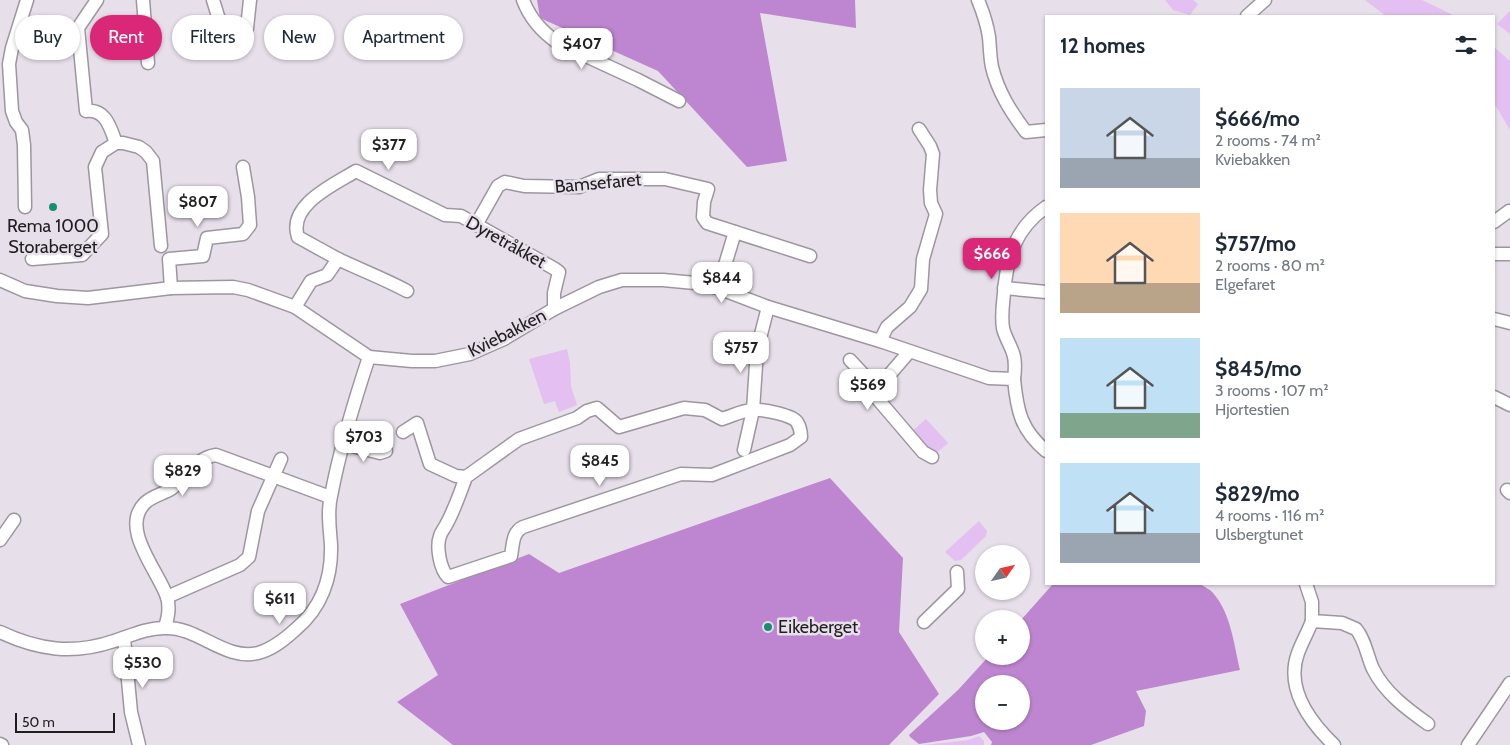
<!DOCTYPE html>
<html lang="en">
<head>
<meta charset="utf-8">
<style>
	body { margin:0; font-family:Cabin,sans-serif; background:#f2f2f3; color:#1f2937; height:100vh; display:flex; flex-direction:column; font-size:19px; white-space:nowrap }
	* { box-sizing:border-box; margin:0 }
	p { font-size:16px; color:#747a83 }
	.icon { flex:none; width:28px; height:28px; fill:none; stroke:currentColor; stroke-width:2; stroke-linecap:round; stroke-linejoin:round }
	.map { position:relative; flex:1; overflow:hidden }
	.details { position:absolute; left:1045px; top:15px; width:450px; height:570px; display:flex; flex-direction:column; background:#fff; border-radius:0px; box-shadow:0 1px 4px #0004 }
	.details>* { flex:none }
	.guide { position:absolute; left:15px; top:15px; width:475px; height:45px; display:flex; gap:10px }
	.needle { width:32px; rotate:56deg }
	.tools { position:absolute; left:975px; top:545px; display:grid; gap:10px }
	.tools a { display:grid; place-items:center; width:55px; height:55px; border-radius:50%; background:#fff; box-shadow:0 1px 4px #0004; font-size:25px }
	.scale { position:absolute; left:15px; bottom:12px; width:100px; box-sizing:border-box; padding-left:5px; border:2px solid #201d21; border-top:0; font-size:14px; line-height:18px; white-space:nowrap; color:#201d21; -webkit-text-stroke:4px #e7dfea; paint-order:stroke }
	.price { position:absolute; translate:-50% -42px; padding:0 11px; border-radius:10px; background:#fff; color:#222; font-size:16px; line-height:32px; filter:drop-shadow(0 1px 2px #0008) }
	.price::after { content:''; position:absolute; left:50%; top:30px; width:15px; height:11px; margin-left:-8px; background:inherit; clip-path:polygon(0 0,100% 0,50% 100%) }
	.price.current { background:#db2777; color:#fff }
	ul { padding:0; list-style:none }
	li { display:flex; align-items:center; gap:15px; height:125px; padding:0 15px }
	li span { display:grid; place-items:center; flex:none; width:140px; height:100px; border-radius:0px; color:#555 }
	li>.icon { margin-inline-start:auto }
	span .icon { width:60px; height:60px; fill:#fffc; stroke-width:1 }
	li b { font-size:21px }
	h2 { display:flex; justify-content:space-between; align-items:center; height:60px; padding:0 15px; font-size:21px }
	.pill { padding:0 18px; border-radius:22px; background:#fff; box-shadow:0 1px 4px #0004; font-size:18px; line-height:45px }
	.pill.current { background:#db2777; color:#fff }
	.map>svg:first-child { display:block }
</style>
</head>
<body>
<div class="map">
<svg width="1510" height="745" viewBox="0 0 1510 745">
	<rect width="100%" height="100%" fill="#e7dfea"/>
	<g fill="#e4bff1">
		<path d="M1165,0H1193L1198,4L1190,15L1173,10Z"/>
		<path d="M1365,0H1422L1455,16H1386Z"/>
		<path d="M1510,11V34L1497,24Z"/>
		<path d="M1494,47L1510,61V130L1494,103Z"/>
		<path d="M567,349L570,363L571,386L577,405L559,412L555,401L544,404L529,359Z"/>
		<path d="M926,419L948,443L932,457L908,435Z"/>
		<path d="M979,521L987,531L986,536L961,560L955,561L945,552Z"/>
		<path d="M979,736L984,741V745H924L969,740Z"/>
	</g>
	<g fill="#be86d0" fill-rule="evenodd">
		<path d="M537,0H855L856,28L760,13L787,161L747,167L658,71L540,18Z"/>
		<path d="M830,478L903,558L899,632L939,694L889,745H453L397,702L438,675L400,604L529,554L559,573Z"/>
		<path d="M1053,584H1200C1204,587 1210,589 1213,593C1231,613 1234,645 1240,670L1136,691L1146,711L1144,726L1091,745H991L992,742L984,732L971,736L919,744L910,737L909,735L958,690L989,656H1021V620ZM984,684H1021V721H984Z"/>
	</g>
	<g fill="none" stroke-linecap="round" stroke-linejoin="round">
		<g stroke="#9d969f" stroke-width="15">
			<g id="street">
				<path d="M97,0L78,28L86,111C106,109 110,127 116,143"/>
				<path d="M143,0L148,63"/>
				<path d="M213,0L221,26L231,31L247,28L250,0"/>
				<path d="M523,0C530,19 542,32 558,43L638,80L679,101"/>
				<path d="M978,0C983,12 987,24 989,37C990,47 990,58 992,67C998,92 1011,112 1026,132L1046,130"/>
				<path d="M1247,16L1265,0"/>
				<path d="M25,207L24,145L22,130L16,122L12,111L9,64L12,48L27,0"/>
				<path d="M1494,222L1509,211"/>
				<path d="M476,225L498,186L505,182L524,186L579,187L599,179H665L708,189L704,202L703,217L707,223L810,256"/>
				<path d="M1494,254H1510"/>
				<path d="M32,259L82,255L102,234L95,167L102,152L116,143H123L139,147L146,152L153,161L161,246"/>
				<path d="M338,259C361,270 385,279 407,291"/>
				<path d="M0,280L25,291L57,296L88,298L171,288L233,287L248,290L295,307L369,357L412,361H435L470,354L504,339L554,309L599,287L622,280H663L695,283L718,288L768,307L880,341L989,378L1014,379C1017,411 1021,430 1046,451"/>
				<path d="M171,288L169,259L203,256L207,238L243,234L250,225L248,197L243,167"/>
				<path d="M718,288L735,232"/>
				<path d="M1004,288L1046,292"/>
				<path d="M295,307L311,281L327,275L338,259L298,237C287,205 335,184 356,171L445,215L461,216L555,269L559,272L554,293V309"/>
				<path d="M1494,319L1510,323"/>
				<path d="M880,341L887,327L910,307L921,289L923,259L936,214L931,203L930,190L933,154L930,146L919,129"/>
				<path d="M909,352L877,389L876,397L923,452L932,457"/>
				<path d="M850,360L877,389"/>
				<path d="M1014,379C1015,371 1016,361 1013,353C1010,344 1005,337 1003,328C1001,316 1003,304 1004,293C1007,256 1015,229 1046,207"/>
				<path d="M1494,397L1510,405"/>
				<path d="M403,432L417,423L430,464L456,476L466,477L519,439L577,418L587,411L597,408L619,427L684,408L705,410L722,419C732,416 743,410 753,410C762,409 793,415 797,422C800,427 801,432 801,437L790,445L712,475L681,474L523,527C512,532 513,546 511,556L448,577C440,569 436,547 440,536C441,532 444,529 446,525C454,511 460,493 466,477"/>
				<path d="M344,444L380,453L386,451"/>
				<path d="M744,450L753,410L757,350L768,307"/>
				<path d="M1507,490L1510,493"/>
				<path d="M0,540L14,520"/>
				<path d="M1306,584L1312,602V621L1342,623L1356,629C1365,639 1367,656 1373,669C1385,693 1407,709 1428,724"/>
				<path d="M167,597L240,565L249,557L258,511L281,459"/>
				<path d="M1312,621C1308,632 1302,642 1298,653C1285,688 1310,722 1334,745"/>
				<path d="M924,622L958,589L957,572"/>
				<path d="M165,627C168,618 170,607 167,597C159,572 119,528 145,503C152,496 163,494 171,489C187,477 195,458 216,455L330,497"/>
				<path d="M0,632C38,650 73,655 114,641C130,636 146,628 164,628C198,626 224,661 258,653C273,649 285,639 296,629C321,608 332,578 331,545C330,529 327,512 331,496C340,449 354,402 369,357"/>
				<path d="M124,638L131,712L139,745"/>
				<path d="M0,744L2,745"/>
				<path d="M1468,745L1510,683"/>
			</g>
		</g>
		<use href="#street" stroke="#fff" stroke-width="12"/>
	</g>
	<g fill="#178e71" stroke="#e7dfea" stroke-width="2">
		<circle cx="53" cy="207" r="5"/>
		<circle cx="768" cy="627" r="5"/>
	</g>
	<g text-anchor="middle" stroke-width="5" stroke-linejoin="round" paint-order="stroke">
		<g font-size="18" fill="#201d21" stroke="#e7dfea">
			<text transform="translate(598 183) rotate(-5)" y="6">Bamsefaret</text>
			<text transform="translate(506 242) rotate(29)" y="6">Dyretråkket</text>
			<text transform="translate(507 333) rotate(-27)" y="6">Kviebakken</text>
		</g>
		<g font-size="18" fill="#201d21" stroke="#e7dfea">
			<text x="53" y="232">Rema 1000<tspan x="53" dy="21">Storaberget</tspan></text>
			<text x="778" y="633" text-anchor="start">Eikeberget</text>
		</g>
	</g>
</svg>
<div class="tools">
<a><svg class="needle" viewBox="-14 -14 28 28"><path d="M0-13l5 13h-10z" fill="#e53935"/><path d="M0 13l5-13h-10z" fill="#747a83"/></svg></a>
<a>+</a>
<a>−</a>
</div>
<div class="scale">50 m</div>
<b class="price" style="left:582px;top:70px">$407</b>
<b class="price" style="left:389px;top:171px">$377</b>
<b class="price" style="left:198px;top:228px">$807</b>
<b class="price current" style="left:992px;top:280px">$666</b>
<b class="price" style="left:722px;top:304px">$844</b>
<b class="price" style="left:741px;top:374px">$757</b>
<b class="price" style="left:868px;top:411px">$569</b>
<b class="price" style="left:364px;top:463px">$703</b>
<b class="price" style="left:600px;top:487px">$845</b>
<b class="price" style="left:183px;top:497px">$829</b>
<b class="price" style="left:280px;top:625px">$611</b>
<b class="price" style="left:143px;top:689px">$530</b>
<div class="guide">
<a class="pill">Buy</a>
<a class="pill current">Rent</a>
<a class="pill">Filters</a>
<a class="pill">New</a>
<a class="pill">Apartment</a>
</div>
<section class="details">
<h2>12 homes<svg class="icon" aria-label="filters" viewBox="0 0 24 24"><path d="M4 7h16M4 17h16"/><circle cx="9" cy="7" r="2"/><circle cx="15" cy="17" r="2"/></svg></h2>
<ul>
<li><span style="background:linear-gradient(#c9d6e8 70%,#9aa5b1 0)"><svg class="icon" aria-label="home" viewBox="0 0 24 24"><path d="M3 11l9-7 9 7M6 9v11h12V9"/></svg></span><div><b>$666/mo</b><p>2 rooms · 74 m²</p><p>Kviebakken</p></div></li>
<li><span style="background:linear-gradient(#ffd9b3 70%,#b9a48a 0)"><svg class="icon" aria-label="home" viewBox="0 0 24 24"><path d="M3 11l9-7 9 7M6 9v11h12V9"/></svg></span><div><b>$757/mo</b><p>2 rooms · 80 m²</p><p>Elgefaret</p></div></li>
<li><span style="background:linear-gradient(#bfe0f5 75%,#7fa58c 0)"><svg class="icon" aria-label="home" viewBox="0 0 24 24"><path d="M3 11l9-7 9 7M6 9v11h12V9"/></svg></span><div><b>$845/mo</b><p>3 rooms · 107 m²</p><p>Hjortestien</p></div></li>
<li><span style="background:linear-gradient(#bfe0f5 70%,#9aa5b1 0)"><svg class="icon" aria-label="home" viewBox="0 0 24 24"><path d="M3 11l9-7 9 7M6 9v11h12V9"/></svg></span><div><b>$829/mo</b><p>4 rooms · 116 m²</p><p>Ulsbergtunet</p></div></li>
</ul>
</section>
</div>
</body>
</html>
